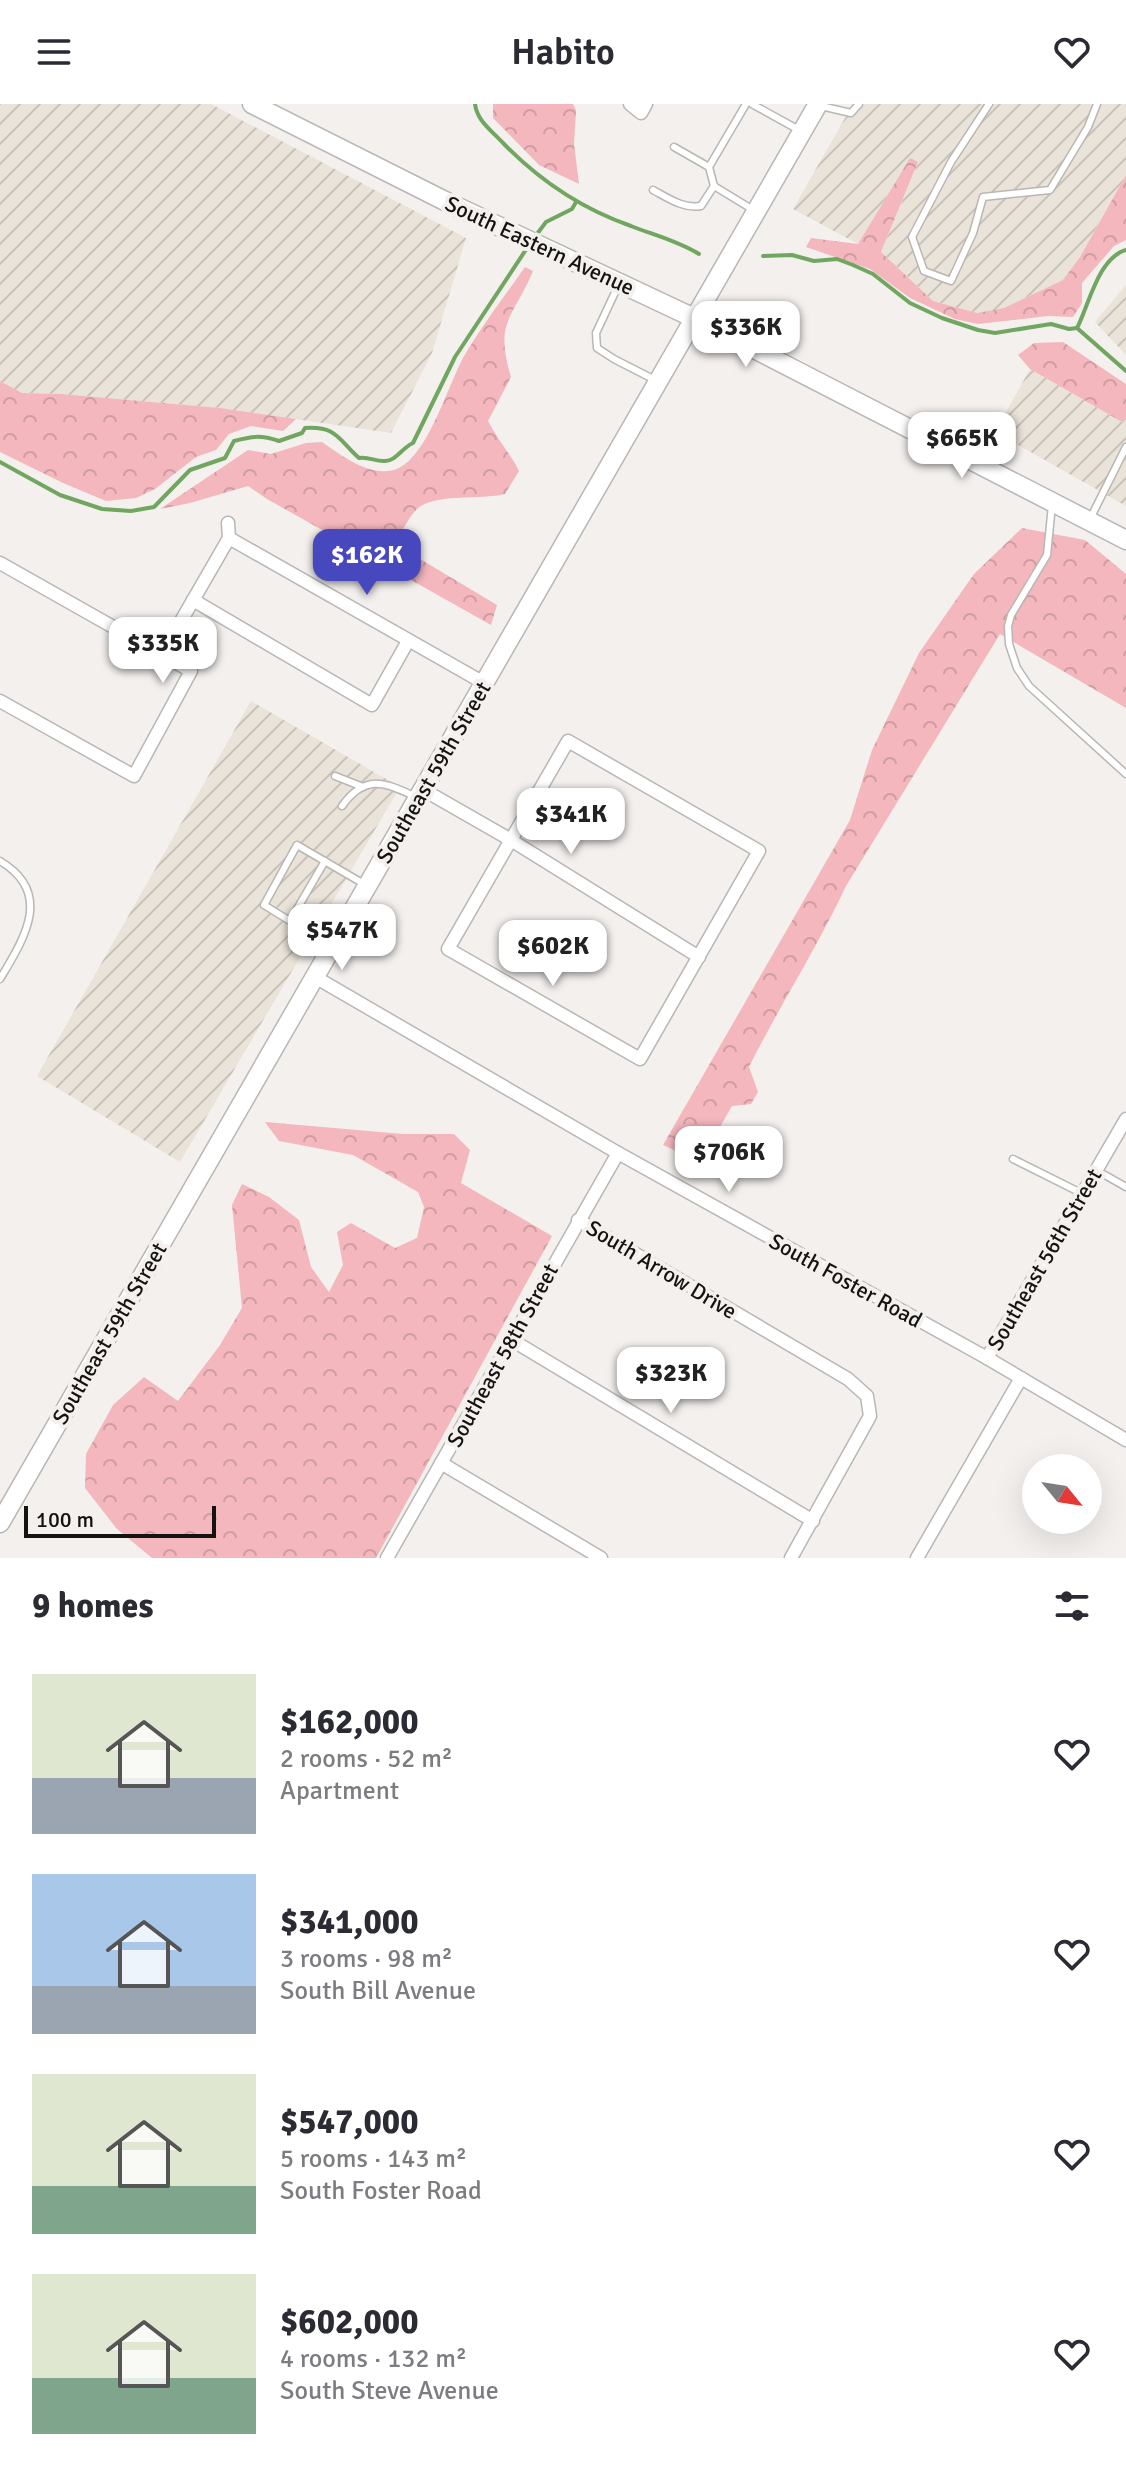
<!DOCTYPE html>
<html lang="en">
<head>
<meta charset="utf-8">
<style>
	body { margin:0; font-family:Signika,sans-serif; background:#f2f2f3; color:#2b2b33; height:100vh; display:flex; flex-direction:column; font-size:30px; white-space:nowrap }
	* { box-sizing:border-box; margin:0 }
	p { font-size:26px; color:#7c7c81 }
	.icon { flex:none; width:44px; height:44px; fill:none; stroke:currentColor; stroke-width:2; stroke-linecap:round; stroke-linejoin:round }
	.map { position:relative; height:1454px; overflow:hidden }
	.sheet { display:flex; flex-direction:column; background:#fff; flex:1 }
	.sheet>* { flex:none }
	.needle { width:52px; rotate:120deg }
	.fabs { position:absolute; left:1022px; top:1350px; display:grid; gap:16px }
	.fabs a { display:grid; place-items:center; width:80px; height:80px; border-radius:50%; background:#fff; box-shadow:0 8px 32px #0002; font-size:40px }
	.scale { position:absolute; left:24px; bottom:20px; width:192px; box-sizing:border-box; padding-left:8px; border:4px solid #141312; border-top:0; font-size:22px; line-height:28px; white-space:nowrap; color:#141312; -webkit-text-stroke:6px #f3f0ed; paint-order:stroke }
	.price { position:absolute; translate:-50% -68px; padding:0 18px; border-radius:16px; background:#fff; color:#222; font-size:26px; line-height:52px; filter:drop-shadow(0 2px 4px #0008) }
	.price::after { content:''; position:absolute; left:50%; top:48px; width:24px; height:18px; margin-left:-12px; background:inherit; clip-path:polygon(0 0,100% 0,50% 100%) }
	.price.current { background:#4748be; color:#fff }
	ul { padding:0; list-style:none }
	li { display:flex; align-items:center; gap:24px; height:200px; padding:0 32px }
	li span { display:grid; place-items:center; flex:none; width:224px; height:160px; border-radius:0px; color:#555 }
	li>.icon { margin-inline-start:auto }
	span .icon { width:96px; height:96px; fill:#fffc; stroke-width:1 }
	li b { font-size:34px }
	h2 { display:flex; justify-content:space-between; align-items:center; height:96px; padding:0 32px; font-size:34px }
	header { display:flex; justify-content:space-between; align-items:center; height:104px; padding:0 32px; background:#fff; font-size:36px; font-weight:600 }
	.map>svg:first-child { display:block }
</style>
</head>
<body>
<header><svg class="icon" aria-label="menu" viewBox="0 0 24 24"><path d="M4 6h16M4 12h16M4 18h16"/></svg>Habito<svg class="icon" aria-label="heart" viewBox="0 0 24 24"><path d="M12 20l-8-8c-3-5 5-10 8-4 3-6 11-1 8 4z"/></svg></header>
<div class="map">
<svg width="1126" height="1454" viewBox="0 0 1126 1454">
	<defs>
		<pattern id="industrial-furrows" width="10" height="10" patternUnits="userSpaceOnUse" patternTransform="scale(2)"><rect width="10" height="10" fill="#eae3d9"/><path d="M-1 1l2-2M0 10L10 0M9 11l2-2" fill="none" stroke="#c8c2b9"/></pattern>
		<pattern id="forest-crowns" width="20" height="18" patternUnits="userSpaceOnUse" patternTransform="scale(2)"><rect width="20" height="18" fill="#f3b7bd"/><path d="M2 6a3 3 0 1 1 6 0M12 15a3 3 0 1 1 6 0" fill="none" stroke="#cf9ca1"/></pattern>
	</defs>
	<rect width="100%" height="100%" fill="#f3f0ed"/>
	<g fill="url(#industrial-furrows)">
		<path d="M0,0H211L466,134L432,249L391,329L220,304L61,290L22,289L0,277Z"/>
		<path d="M853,0H1126V71L1080,153L1063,176L1004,204L977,209L933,197L881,148L918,59L910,54L858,140L793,105Z"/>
		<path d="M1126,181V251L1095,218Z"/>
		<path d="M1030,265L1122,318L1126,313V402L995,328Z"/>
		<path d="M251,597L400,683L180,1058L37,972Z"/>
	</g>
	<g fill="url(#forest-crowns)">
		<path d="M493,0H573L576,6L574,40L579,80L539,61L493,14Z"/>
		<path d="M910,54L918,58L881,148L933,197L977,209L1004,204L1063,176L1080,153L1126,71V136L1114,142L1082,179V199L1073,213L1048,212L978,220L955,215L910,194L870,165L806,143L811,134L858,140Z"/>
		<path d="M525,163L533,167C513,215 494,216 511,273L488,317C497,335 510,349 519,367L505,390C481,396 431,389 416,406C410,412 406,421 401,428L405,446L497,501L491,521L267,395L248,382L190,399L160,405L248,346L271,350L306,339L322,338C342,352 373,376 399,364C428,350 448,282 463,254C481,223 504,193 525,163Z"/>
		<path d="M1063,238L1126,280V313L1122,318L1030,265L1018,251L1034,239Z"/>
		<path d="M0,277L22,289L61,290L220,304L296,315L283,327L251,322L229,330L216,346L196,353L155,385L136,394L106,397L63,379L0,348Z"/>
		<path d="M1022,424L1085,436L1126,470V604L1000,530L846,782C817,844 780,901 749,963L758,988L751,1000L732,1002L700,1058L663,1041L850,716L872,646L919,549L974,470Z"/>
		<path d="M265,1018L403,1030H454L470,1046L461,1079L552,1132L376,1454H152L117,1425L85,1384L86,1350L113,1301L144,1273L178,1297L220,1241L242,1204L232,1101L242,1080L269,1093L299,1116L311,1163L329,1188L343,1161L337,1128L351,1119L395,1144L417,1134L424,1103L418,1088L353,1051L279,1037Z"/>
	</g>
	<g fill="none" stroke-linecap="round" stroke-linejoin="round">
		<g stroke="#71a661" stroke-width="4">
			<path d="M475,0C477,17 492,27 503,39C539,76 582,105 631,122C654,131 678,137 699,150"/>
			<path d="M534,134L546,118L572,105L576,98"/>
			<path d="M763,152L792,151L814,157L837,155L853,161L873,170L910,199L942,214L978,226L995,229L1051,220L1069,225L1077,224L1126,267"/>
			<path d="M1077,224C1089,201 1098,154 1126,146"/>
			<path d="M0,358L60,391L102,405L131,407L154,403L190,366L225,354L234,337C252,332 261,331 279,337L302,329L305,324C337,322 338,335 359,354C368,352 376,358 385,357C396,357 403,343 413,339L455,253L529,141"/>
		</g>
		<g stroke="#b9b7b3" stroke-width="9">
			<g id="service">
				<path d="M746,0L709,63L714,82L755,107"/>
				<path d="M752,0L799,26"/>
				<path d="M989,0L951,58L912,133L924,167L951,177L973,129L983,93L1050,86L1088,23L1097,0"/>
				<path d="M821,2L851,9L859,0"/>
				<path d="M674,43L709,63"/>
				<path d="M653,86C668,94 683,105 701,102L714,82"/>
				<path d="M618,182L596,229L597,244L614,255L657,277"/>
				<path d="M1052,401L1047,451L1011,511L1008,522L1009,540L1017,564L1029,582L1126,670"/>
				<path d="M1090,415L1126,343"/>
				<path d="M335,672L363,683"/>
				<path d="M342,702C365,670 384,678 414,692"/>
				<path d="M0,757C54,789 24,835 0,875"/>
				<path d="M325,757L290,817L264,801L297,741L364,780"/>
				<path d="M1013,1055L1083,1090"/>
				<path d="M1096,1066L1126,1083"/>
			</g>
		</g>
		<g stroke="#b9b7b3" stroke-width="15">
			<g id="minor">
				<path d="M630,0L641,9L646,0"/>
				<path d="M228,419L229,434L484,579"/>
				<path d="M0,459L191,567L134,672L0,597"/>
				<path d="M193,496L372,601L408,537"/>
				<path d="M162,550L229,434"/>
				<path d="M568,637L759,747L640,955L448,845Z"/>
				<path d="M422,685L511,736L699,853"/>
				<path d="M315,873L618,1049L987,1254L1126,1336"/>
				<path d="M578,1116L848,1275L867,1292L870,1312L791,1454"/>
				<path d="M510,1235L813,1417"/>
				<path d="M987,1254L1126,1015"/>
				<path d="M441,1359L601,1454"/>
				<path d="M387,1454L618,1049"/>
				<path d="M917,1454L1021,1274"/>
			</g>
		</g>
		<g stroke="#b9b7b3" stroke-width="21">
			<g id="secondary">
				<path d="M252,0L443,96L694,214L1126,436"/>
				<path d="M0,1419L818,0"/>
			</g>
		</g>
		<use href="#service" stroke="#fff" stroke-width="6"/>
		<use href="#minor" stroke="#fff" stroke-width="12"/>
		<use href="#secondary" stroke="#fff" stroke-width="18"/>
	</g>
	<g text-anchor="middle" stroke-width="8" stroke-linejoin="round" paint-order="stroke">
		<g font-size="22" fill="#141312" stroke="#f3f0ed">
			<text transform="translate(540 141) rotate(25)" y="8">South Eastern Avenue</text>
			<text transform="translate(433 668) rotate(-60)" y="8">Southeast 59th Street</text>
			<text transform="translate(1044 1155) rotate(-60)" y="8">Southeast 56th Street</text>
			<text transform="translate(662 1165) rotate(31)" y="8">South Arrow Drive</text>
			<text transform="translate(846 1176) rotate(29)" y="8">South Foster Road</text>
			<text transform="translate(109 1229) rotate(-60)" y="8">Southeast 59th Street</text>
			<text transform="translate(502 1251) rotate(-61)" y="8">Southeast 58th Street</text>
		</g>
	</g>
</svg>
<div class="fabs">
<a><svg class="needle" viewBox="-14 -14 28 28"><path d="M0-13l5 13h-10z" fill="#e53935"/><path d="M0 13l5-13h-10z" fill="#7c7c81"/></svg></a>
</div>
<div class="scale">100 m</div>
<b class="price" style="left:746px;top:265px">$336K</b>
<b class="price" style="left:962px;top:376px">$665K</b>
<b class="price current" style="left:367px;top:493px">$162K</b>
<b class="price" style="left:163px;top:581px">$335K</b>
<b class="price" style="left:571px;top:752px">$341K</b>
<b class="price" style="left:342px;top:868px">$547K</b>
<b class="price" style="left:553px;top:884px">$602K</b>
<b class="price" style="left:729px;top:1090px">$706K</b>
<b class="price" style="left:671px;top:1311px">$323K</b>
</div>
<section class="sheet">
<h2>9 homes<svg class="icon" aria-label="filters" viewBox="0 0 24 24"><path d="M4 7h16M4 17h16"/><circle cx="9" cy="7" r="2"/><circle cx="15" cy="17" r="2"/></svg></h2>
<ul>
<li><span style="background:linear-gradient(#dfe7d0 65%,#9aa5b1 0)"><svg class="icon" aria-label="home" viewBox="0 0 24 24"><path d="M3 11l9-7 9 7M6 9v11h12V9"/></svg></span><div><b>$162,000</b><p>2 rooms · 52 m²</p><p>Apartment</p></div><svg class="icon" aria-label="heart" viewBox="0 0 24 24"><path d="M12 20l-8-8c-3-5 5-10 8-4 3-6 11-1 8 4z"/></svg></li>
<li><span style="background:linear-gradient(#a9c7e8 70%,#9aa5b1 0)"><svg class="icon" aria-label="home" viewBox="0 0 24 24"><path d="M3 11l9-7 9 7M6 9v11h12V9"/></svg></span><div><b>$341,000</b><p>3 rooms · 98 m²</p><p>South Bill Avenue</p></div><svg class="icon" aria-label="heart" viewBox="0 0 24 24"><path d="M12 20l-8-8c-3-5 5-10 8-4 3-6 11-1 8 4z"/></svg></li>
<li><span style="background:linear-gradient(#dfe7d0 70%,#7fa58c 0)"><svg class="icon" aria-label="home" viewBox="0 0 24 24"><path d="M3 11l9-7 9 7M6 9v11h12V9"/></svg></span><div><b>$547,000</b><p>5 rooms · 143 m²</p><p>South Foster Road</p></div><svg class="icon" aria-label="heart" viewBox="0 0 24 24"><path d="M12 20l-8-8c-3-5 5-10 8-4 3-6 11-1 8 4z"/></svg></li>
<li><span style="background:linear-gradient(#dfe7d0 65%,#7fa58c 0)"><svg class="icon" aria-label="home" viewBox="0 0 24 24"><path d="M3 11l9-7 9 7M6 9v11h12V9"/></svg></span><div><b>$602,000</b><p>4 rooms · 132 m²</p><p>South Steve Avenue</p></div><svg class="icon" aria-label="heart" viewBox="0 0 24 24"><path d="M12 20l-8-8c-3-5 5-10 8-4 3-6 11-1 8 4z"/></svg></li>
</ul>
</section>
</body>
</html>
